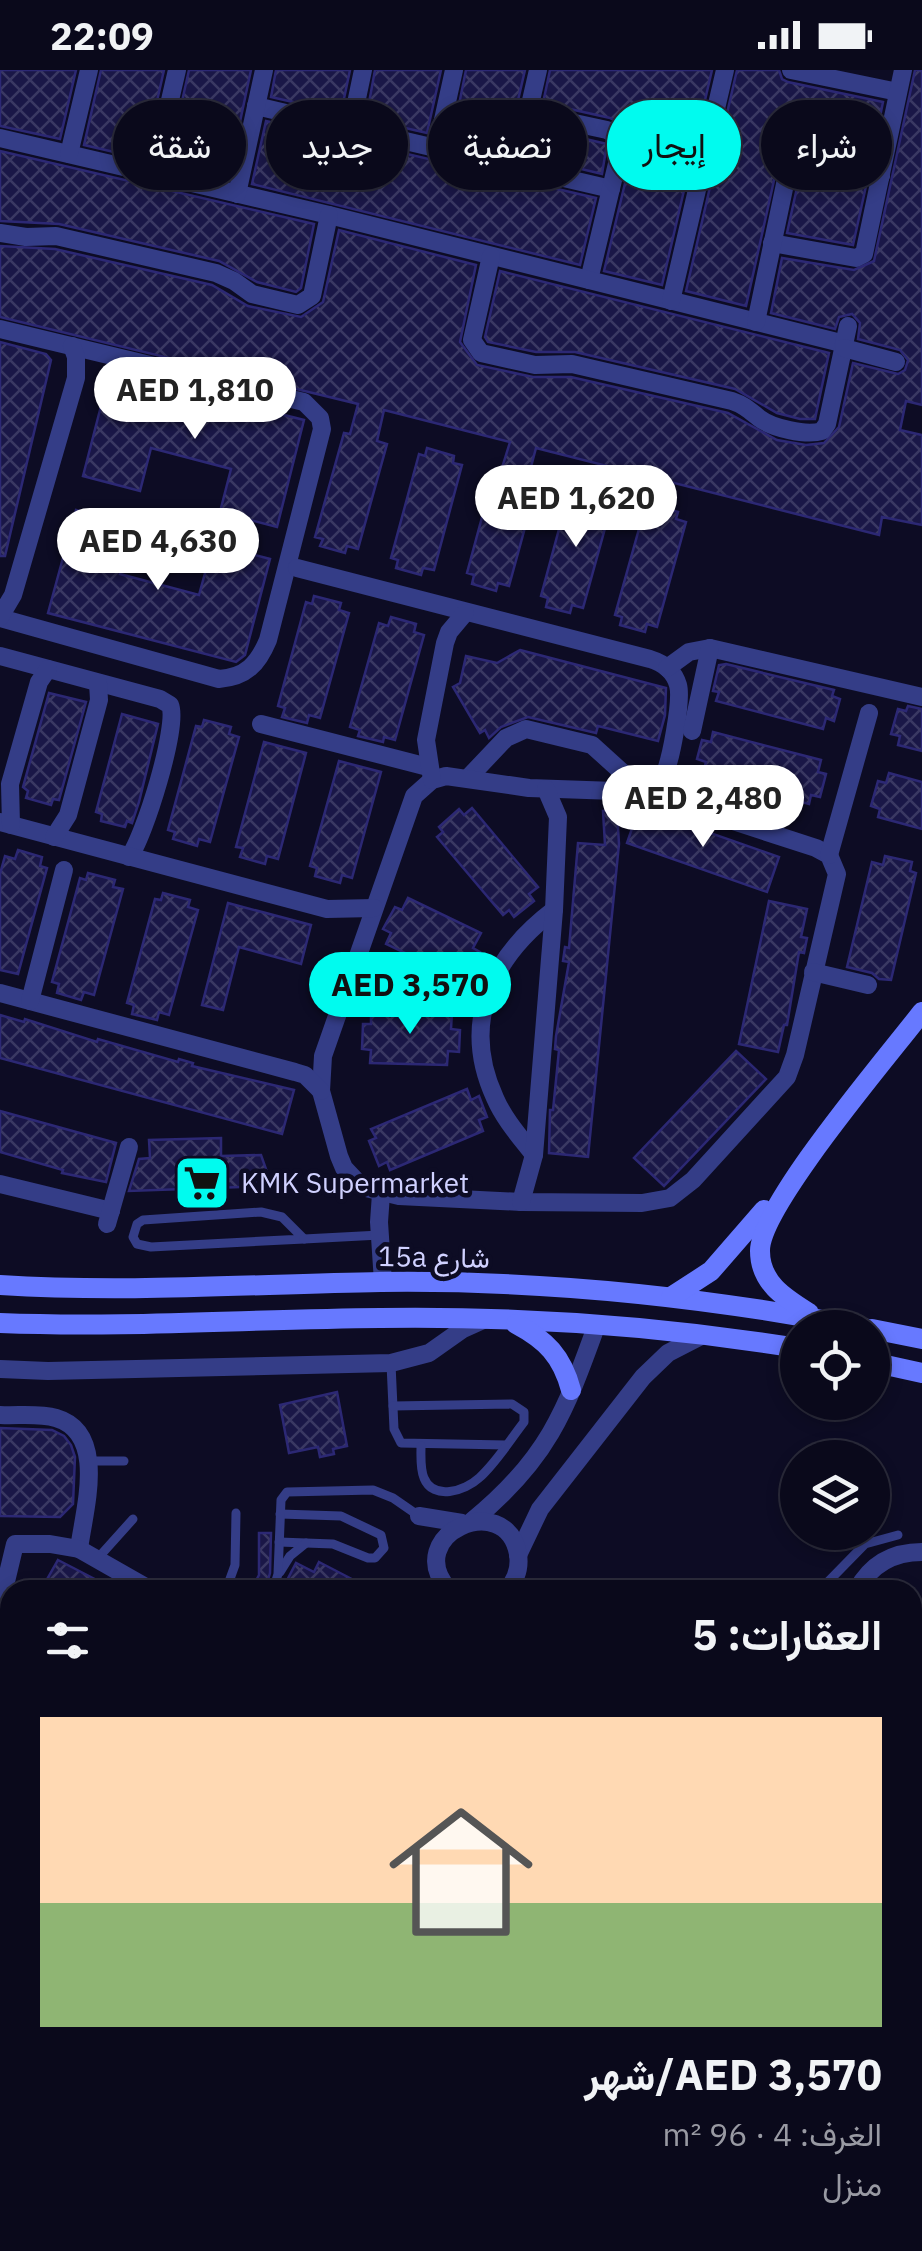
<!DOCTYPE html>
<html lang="ar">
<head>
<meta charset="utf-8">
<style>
	body { margin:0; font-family:"IBM Plex Sans",Vazirmatn,sans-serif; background:#131224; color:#f1f3f6; direction:rtl; height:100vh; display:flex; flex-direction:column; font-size:38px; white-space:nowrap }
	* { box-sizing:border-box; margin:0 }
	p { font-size:32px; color:#999aa3 }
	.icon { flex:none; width:55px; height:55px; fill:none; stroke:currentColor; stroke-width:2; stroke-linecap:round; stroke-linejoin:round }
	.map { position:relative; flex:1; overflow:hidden; direction:ltr }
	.details { position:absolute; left:0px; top:1510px; width:922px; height:672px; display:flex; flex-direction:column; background:#0a091b; border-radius:30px 30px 0 0; box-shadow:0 5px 15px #0003,0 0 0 2px #2a2a3a; direction:rtl }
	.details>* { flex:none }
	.hud { position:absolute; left:30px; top:30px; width:862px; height:90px; direction:rtl; display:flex; gap:20px }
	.buttons { position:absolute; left:780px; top:1240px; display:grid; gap:20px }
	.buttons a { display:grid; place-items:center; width:110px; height:110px; border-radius:50%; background:#0a091b; box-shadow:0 5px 15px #0003,0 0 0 2px #2a2a3a; font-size:50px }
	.price { position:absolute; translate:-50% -85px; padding:0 22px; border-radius:35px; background:#fff; color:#222; font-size:32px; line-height:65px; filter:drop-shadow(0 2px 5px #0008) }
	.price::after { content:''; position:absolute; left:50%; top:60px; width:30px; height:22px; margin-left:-15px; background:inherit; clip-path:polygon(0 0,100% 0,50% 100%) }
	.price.on { background:#00fbef; color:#111 }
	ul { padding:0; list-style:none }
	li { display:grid; align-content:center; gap:20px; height:530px; padding:0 40px }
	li+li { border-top:2px solid #2a2a3a }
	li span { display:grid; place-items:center; height:310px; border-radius:0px; color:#555 }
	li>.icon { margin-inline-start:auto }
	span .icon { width:180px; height:180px; fill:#fffc; stroke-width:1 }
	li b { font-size:42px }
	h2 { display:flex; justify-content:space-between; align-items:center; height:120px; padding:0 40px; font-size:42px }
	.tag { padding:0 35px; border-radius:45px; background:#0a091b; box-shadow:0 5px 15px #0003,0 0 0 2px #2a2a3a; font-size:35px; line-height:90px }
	.tag.on { background:#00fbef; color:#111 }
	.status { display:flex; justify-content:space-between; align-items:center; height:70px; padding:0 50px; background:#0a091b; direction:ltr }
	.status svg { height:28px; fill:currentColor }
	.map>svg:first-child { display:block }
</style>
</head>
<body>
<div class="status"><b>22:09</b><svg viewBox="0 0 49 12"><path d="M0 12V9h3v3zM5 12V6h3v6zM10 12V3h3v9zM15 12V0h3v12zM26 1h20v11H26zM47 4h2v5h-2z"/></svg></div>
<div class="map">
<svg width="922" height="2181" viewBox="0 0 922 2181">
	<defs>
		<pattern id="building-cross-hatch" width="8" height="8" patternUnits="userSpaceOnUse" patternTransform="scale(2.5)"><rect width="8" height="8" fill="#1a1747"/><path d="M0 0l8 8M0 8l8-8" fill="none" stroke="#3a3863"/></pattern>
	</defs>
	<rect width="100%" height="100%" fill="#0d0c24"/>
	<g fill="url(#building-cross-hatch)" stroke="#2c2874" stroke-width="2.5">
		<path d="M0,0H76L60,69L0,56Z"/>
		<path d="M101,0H164L144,89L84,75Z"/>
		<path d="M189,0H251L228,108L168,94Z"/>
		<path d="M276,0H350L341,43L271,27Z"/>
		<path d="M375,0H441L427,63L366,49Z"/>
		<path d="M466,0H525L506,82L452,69Z"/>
		<path d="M550,0H712L662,215L604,201L632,84L631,65L626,57L610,48L543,33Z"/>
		<path d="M737,0H779L782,9L788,12L883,32L871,91L799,79L779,88L746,236L686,221Z"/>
		<path d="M915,0H922V335L906,331L900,360L922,365V455L882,447L879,465L536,378L528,408L538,410L509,516L498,513L496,521L472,514L474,505L467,503L495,399L501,401L510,372L384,340L377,371L387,374L358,479L347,476L345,483L320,476L323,469L315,467L344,363L350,364L358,334L0,247V176L55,179L212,215L248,236L301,247L323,232L339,160L476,195L460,272L477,295L533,307H571L728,343L777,370L806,375L824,373L839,357L853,293L898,304L905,300L908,290L900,280L858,269L860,253L852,244L839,247L835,259L771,243L782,188L854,200L874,191Z"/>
		<path d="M266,51L596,128L580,195L252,114Z"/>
		<path d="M538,58L607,74L602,104L531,87Z"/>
		<path d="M0,81L314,154L301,218L296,222L257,212L219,191L59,154L0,151Z"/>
		<path d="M800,104L866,116L853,175L787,163Z"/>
		<path d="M500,201L829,283L815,349H800L777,343L735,319L575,282H536L488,272L485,267Z"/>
		<path d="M0,272L46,284L51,290L5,486H0Z"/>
		<path d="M110,301L304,350L277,457L220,442L231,399L151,378L140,421L83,406Z"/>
		<path d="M427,378L454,386L453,393L462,395L434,500L423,498L421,505L396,498L398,490L391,488L419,384L425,386Z"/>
		<path d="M577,416L604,423L602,430L612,433L583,538L572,535L570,543L546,537L548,528L541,526L569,422L575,423Z"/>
		<path d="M651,435L678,442L676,449L686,452L657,557L647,554L645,562L620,555L622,547L615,545L644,441L649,442Z"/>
		<path d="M76,440L132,455L120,504L199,525L213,474L270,489L245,585L236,592L48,543Z"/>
		<path d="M314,526L341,533L339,540L349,543L320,648L309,645L307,653L282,647L285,638L278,636L306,532L312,534Z"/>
		<path d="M391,547L416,554L414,562L424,565L395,670L384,667L383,672L358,666L360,660L350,657L379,553L388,556Z"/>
		<path d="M520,580L666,618L665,645L658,671L598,656L596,663L528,647L501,657L489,668L485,660L480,663L453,617L460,613L466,586L497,593Z"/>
		<path d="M726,594L834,620L832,626L840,629L834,651L826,648L823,659L716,631L719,622L713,621L719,595Z"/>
		<path d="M49,623L86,632L59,730L53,729L51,735L26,728L28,721L23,717Z"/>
		<path d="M908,636L922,639V681L898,675L900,666L891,664L898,639L906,641Z"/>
		<path d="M122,644L158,654L139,732L132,753L127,751L125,757L101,751L102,744L96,742Z"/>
		<path d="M204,650L231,657L229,664L239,667L210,772L199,769L197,776L173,769L175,762L168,760L196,656L202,657Z"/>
		<path d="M713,662L821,690L818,702L826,704L820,727L811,725L809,734L702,706L706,692L697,689L702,670L711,672Z"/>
		<path d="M264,672L306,683L278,789L267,786L265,794L240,787L243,778L236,777Z"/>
		<path d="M339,691L381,702L352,808L342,805L340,813L315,806L317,798L310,796Z"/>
		<path d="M889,703L922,712V759L878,747L880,739L871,736L878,711L886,713Z"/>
		<path d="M472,738L538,817L529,824L534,831L514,847L509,840L503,845L437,767L443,762L439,757L459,739L464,745Z"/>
		<path d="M639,738L779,787L767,822L627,773Z"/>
		<path d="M617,740L619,774L588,1087L549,1083L550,1040H553L559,980L555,979L556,966L569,892L563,891L565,877L569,878L578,773L605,775L603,741Z"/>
		<path d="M18,780L42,787L40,796L47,798L18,904L0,900V804L5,786L15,789Z"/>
		<path d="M885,786L912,792L910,801L916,803L891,910L879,909L872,903L847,897L872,792L883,795Z"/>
		<path d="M88,803L115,810L113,817L123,819L94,925L84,922L81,930L57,923L59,914L52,912L80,808L86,810Z"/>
		<path d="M163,823L190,830L188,837L198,840L169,945L159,942L157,950L132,944L134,935L127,933L155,829L161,830Z"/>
		<path d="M408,828L481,863L473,878L480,882L470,902L461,897L455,907L386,874L391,863L383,859L395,837L402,840Z"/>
		<path d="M769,831L807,839L801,867L807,868L804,883L799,882L787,955H784L778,982L739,974Z"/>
		<path d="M228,833L311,855L301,894L239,877L223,940L202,935Z"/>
		<path d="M371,940L452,942L451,959L460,960L459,982L448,981L447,995L370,993L371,980L362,979L363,954H371Z"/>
		<path d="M0,945L24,952L25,949L97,972L98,969L178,992L179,989L193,993L192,996L294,1020L282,1064L0,988Z"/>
		<path d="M736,981L766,1009L664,1116L634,1088Z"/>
		<path d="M467,1019L471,1030L479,1026L487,1047L479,1050L483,1061L390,1100L387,1092L379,1096L369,1071L376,1068L371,1059Z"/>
		<path d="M0,1041L116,1073L106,1112L62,1103L63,1100L0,1082Z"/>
		<path d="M221,1068V1086L261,1085L272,1116L129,1121L139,1089L150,1088L149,1070Z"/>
		<path d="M337,1322L347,1376L333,1379L334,1384L320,1387L318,1377L289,1383L280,1335Z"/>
		<path d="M0,1358L52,1360L64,1366L71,1375L75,1387L73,1434L60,1447L0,1446Z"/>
		<path d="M259,1463H271L270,1503L265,1520H251L259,1505Z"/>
		<path d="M58,1490L116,1520H41Z"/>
		<path d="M319,1492L373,1520H282L296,1493L314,1502Z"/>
	</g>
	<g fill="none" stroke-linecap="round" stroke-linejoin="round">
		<g stroke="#343d87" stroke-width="9">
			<path d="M261,1142L282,1147L304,1169L151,1177L137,1174L133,1167L137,1154L143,1150Z"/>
			<path d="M304,1169L380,1165"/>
			<path d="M391,1294L394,1359L401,1373L506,1375"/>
			<path d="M393,1336L512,1334L524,1342V1352C510,1370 496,1393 479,1408C465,1421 433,1431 424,1408C420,1399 421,1386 421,1376"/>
			<path d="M89,1391H124"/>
			<path d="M279,1472L333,1474L368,1488H375L384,1478L381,1465L341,1446L280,1444"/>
			<path d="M98,1488L133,1449"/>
			<path d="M280,1502L290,1486L306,1473"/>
			<path d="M226,1520L235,1495L236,1443"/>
			<path d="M273,1520L278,1504L281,1430L287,1422L373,1420L393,1428L419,1446"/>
			<path d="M820,1520L865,1474L898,1465"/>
			<path d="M912,1545L922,1536"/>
			<path d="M0,1670L10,1650"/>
			<path d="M912,1704L922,1700"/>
			<path d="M912,1787H922"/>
			<path d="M912,1860L922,1863"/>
			<path d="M912,2018L922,2021"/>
			<path d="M912,2091L922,2096"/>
			<path d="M307,2181L314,2172"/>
		</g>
		<g stroke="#343d87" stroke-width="18">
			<path d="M791,0L898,22"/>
			<path d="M256,36L611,119"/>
			<path d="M528,43L607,60L619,67L620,81L589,210"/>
			<path d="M351,57L363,0"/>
			<path d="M0,68L329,145L845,274"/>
			<path d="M437,77L454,0"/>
			<path d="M69,84L89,0"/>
			<path d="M516,96L538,0"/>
			<path d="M153,104L177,0"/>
			<path d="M237,124L264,0"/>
			<path d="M0,163L26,167L56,166L216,203L234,211L252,224L298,235L312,226L329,145"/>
			<path d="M772,173L856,188L864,184L903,0"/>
			<path d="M491,186L472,270L481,283L535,295L572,294L732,331C744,335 749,340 759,348C772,358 806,366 822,361L827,354L848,256"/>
			<path d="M671,231L725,0"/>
			<path d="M756,252L789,95L797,91L881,106"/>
			<path d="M0,259L304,332L320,348L322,359L268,570C258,594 246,607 219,609L0,548"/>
			<path d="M844,278L896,292"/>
			<path d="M297,498L650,589C663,593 674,601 678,615C682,629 671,695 662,708C658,715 651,718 644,722L592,675L526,659L506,668L468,708"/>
			<path d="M0,547L13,525L76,308V287L72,276"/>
			<path d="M0,586L160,629L170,635C179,655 144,768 129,787"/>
			<path d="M667,598L689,582L710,578L922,627"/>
			<path d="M261,654L428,697"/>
			<path d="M692,661L710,578"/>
			<path d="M446,706L529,718L644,722L816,778L829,785L837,804L795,985L787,1007L693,1110L670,1128L642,1133L521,1132L399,1126L362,1117L344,1098L339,1086L321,1021L323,986L414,726L432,710Z"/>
			<path d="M432,710L426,670L445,573L449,562L465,543"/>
			<path d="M0,752L327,839L374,838"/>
			<path d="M11,755L10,714L39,612L48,599"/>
			<path d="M54,767L68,745L99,630L98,613"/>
			<path d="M829,785L869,643"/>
			<path d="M813,902L868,915"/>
			<path d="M0,923L295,1002L305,1005L321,1021"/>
			<path d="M30,931L64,800"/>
			<path d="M534,1085C520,1067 504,1049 495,1028C460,952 492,887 554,840"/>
			<path d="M0,1114L111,1141"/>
			<path d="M381,1124L379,1152L383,1212"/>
			<path d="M521,1132L534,1085L554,840L558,747L546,719"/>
			<path d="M107,1154L129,1077"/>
			<path d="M0,1299L48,1301L391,1293L429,1283L463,1259L483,1250"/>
			<path d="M0,1345C18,1346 39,1343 56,1348C108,1363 84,1440 79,1479"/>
			<path d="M419,1446L462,1453"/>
			<path d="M472,1451C547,1390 565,1343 597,1254"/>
			<path d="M518,1485L540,1439L643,1307L668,1283L703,1265"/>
			<path d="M449,1520C400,1465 506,1418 518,1484C520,1497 516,1510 507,1520"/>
			<path d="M857,1520C871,1494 893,1482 922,1482"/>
			<path d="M10,1545L3,1533V1524L15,1474H50L79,1479L151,1520"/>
			<path d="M912,1611L922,1625"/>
			<path d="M0,1681L10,1686"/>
			<path d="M0,1909L10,1914"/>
			<path d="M912,1978L922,1955"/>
			<path d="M0,2066L10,2053"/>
			<path d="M0,2121L10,2108"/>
			<path d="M807,2172L813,2181"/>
			<path d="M904,2172L913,2181"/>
			<path d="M346,2181L353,2172"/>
			<path d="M398,2181L402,2172"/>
			<path d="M611,2181L614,2172"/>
			<path d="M873,2181L879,2172"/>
		</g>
		<g stroke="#6779ff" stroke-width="20">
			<path d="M0,1215C128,1223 253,1214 381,1212C542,1210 707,1227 865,1258"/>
			<path d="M671,1227L711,1201L764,1140"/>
			<path d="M809,1243C785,1228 760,1213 760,1181C759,1137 890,984 922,942"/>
			<path d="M0,1253C127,1258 253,1249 380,1248C520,1246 660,1256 798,1278"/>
			<path d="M516,1254C546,1270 562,1286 571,1320"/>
			<path d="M872,1259L922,1269"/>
			<path d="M872,1292L922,1303"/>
		</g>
	</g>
	<defs>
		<g id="supermarket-square" transform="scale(2.875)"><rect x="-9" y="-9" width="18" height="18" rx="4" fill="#00fbef" stroke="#0d0c24"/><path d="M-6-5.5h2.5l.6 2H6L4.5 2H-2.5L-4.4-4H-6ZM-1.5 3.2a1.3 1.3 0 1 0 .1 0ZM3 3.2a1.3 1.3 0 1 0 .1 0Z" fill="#111"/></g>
	</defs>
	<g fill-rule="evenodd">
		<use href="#supermarket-square" x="202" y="1113"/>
	</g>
	<g text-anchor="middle" stroke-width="9" stroke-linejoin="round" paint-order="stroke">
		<g font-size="28" fill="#d0d1ff" stroke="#0d0c24" text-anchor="start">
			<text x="241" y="1123">KMK Supermarket</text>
		</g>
		<g font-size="28" fill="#d0d1ff" stroke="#0d0c24">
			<text transform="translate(434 1187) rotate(1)" y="10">15a شارع</text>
		</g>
	</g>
</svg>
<div class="buttons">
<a><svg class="icon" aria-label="locate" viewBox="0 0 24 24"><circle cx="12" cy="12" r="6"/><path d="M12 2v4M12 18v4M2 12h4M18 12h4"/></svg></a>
<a><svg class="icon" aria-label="layers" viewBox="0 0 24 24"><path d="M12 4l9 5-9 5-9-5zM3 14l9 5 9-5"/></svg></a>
</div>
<b class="price" style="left:195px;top:372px">AED 1,810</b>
<b class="price" style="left:576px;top:480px">AED 1,620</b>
<b class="price" style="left:158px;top:523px">AED 4,630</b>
<b class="price" style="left:703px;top:780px">AED 2,480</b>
<b class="price on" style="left:410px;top:967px">AED 3,570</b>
<div class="hud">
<a class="tag">شراء</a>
<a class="tag on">إيجار</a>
<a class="tag">تصفية</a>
<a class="tag">جديد</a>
<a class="tag">شقة</a>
</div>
<section class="details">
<h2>العقارات: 5<svg class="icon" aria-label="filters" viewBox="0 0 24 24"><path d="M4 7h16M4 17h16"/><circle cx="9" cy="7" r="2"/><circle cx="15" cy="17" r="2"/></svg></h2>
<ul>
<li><span style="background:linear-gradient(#ffd9b3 60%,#8fb573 0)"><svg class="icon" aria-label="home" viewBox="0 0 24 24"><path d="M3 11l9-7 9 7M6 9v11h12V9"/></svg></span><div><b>AED 3,570/شهر</b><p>الغرف: 4 · 96 m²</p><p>منزل</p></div></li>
</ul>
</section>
</div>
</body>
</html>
